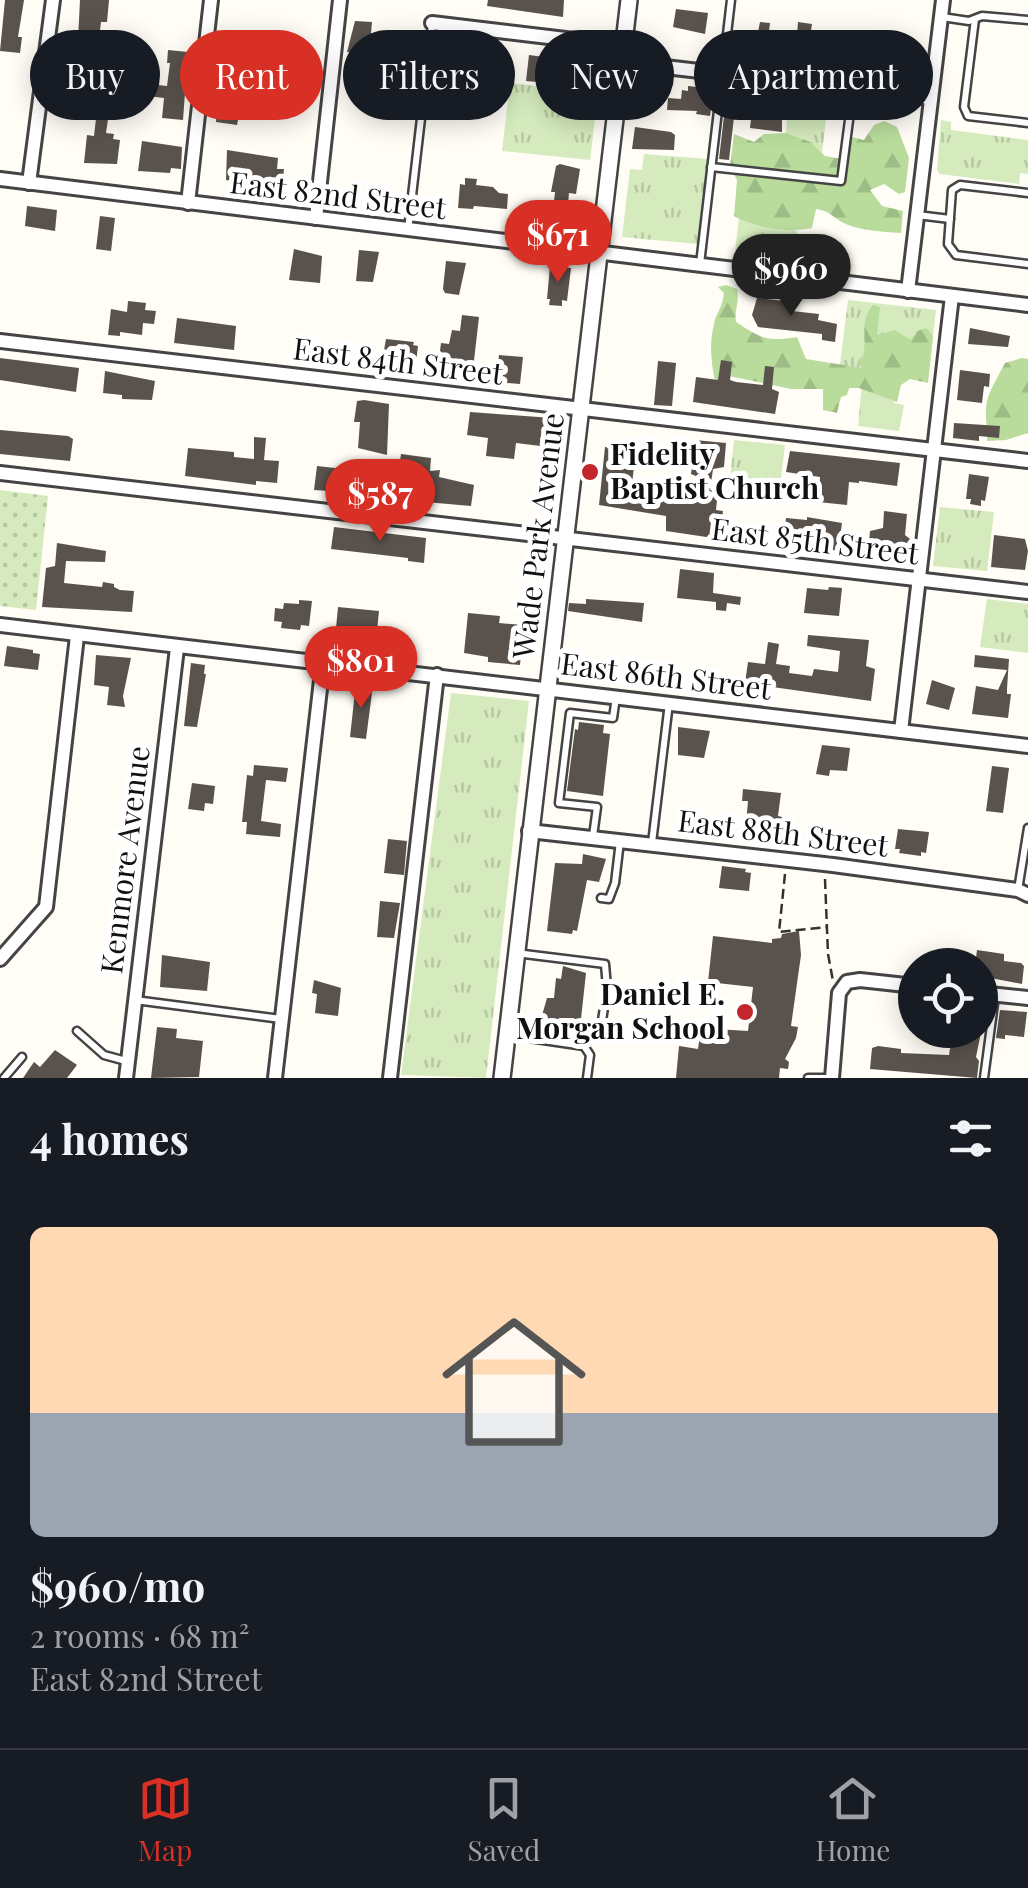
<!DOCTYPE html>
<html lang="en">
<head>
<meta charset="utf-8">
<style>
	body { margin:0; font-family:"Playfair Display",serif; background:#242831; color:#f1f3f6; height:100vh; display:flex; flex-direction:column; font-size:38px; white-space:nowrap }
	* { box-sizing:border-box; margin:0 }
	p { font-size:32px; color:#9ea1a6 }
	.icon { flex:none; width:55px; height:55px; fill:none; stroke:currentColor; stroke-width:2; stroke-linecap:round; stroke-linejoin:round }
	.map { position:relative; height:1078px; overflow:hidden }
	.details { display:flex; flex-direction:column; background:#171b24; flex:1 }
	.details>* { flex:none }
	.banner { position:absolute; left:30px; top:30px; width:970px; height:90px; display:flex; gap:20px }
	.controls { position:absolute; left:898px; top:948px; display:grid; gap:20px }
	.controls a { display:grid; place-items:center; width:100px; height:100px; border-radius:50%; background:#171b24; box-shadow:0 5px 25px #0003; font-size:50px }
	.price { position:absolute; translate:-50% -85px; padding:0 22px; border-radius:35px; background:#d93025; color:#fff; font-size:32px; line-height:65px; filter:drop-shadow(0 2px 5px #0008) }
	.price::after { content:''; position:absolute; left:50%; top:60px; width:30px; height:22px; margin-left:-15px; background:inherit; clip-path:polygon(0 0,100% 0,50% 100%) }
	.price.active { background:#222; color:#fff }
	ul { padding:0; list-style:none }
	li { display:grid; align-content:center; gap:20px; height:530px; padding:0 30px }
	li span { display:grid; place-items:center; height:310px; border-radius:15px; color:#555 }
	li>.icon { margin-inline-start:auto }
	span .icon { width:180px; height:180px; fill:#fffc; stroke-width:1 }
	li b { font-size:42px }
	h2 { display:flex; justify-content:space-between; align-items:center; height:120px; padding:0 30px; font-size:42px }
	.chip { padding:0 35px; border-radius:45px; background:#171b24; box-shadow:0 5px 25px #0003; font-size:35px; line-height:90px }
	.chip.active { background:#d93025; color:#fff }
	.tabs { display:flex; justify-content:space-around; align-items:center; height:140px; border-top:2px solid #363941; background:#171b24; font-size:28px; color:#9ea1a6 }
	.tabs a { display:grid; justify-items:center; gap:5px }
	.tabs .active { color:#d93025 }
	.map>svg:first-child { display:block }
</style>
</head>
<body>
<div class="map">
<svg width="1028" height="1078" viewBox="0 0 1028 1078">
	<defs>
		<pattern id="grass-tufts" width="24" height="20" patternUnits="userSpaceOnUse" patternTransform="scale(2.5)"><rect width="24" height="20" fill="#d5ebbd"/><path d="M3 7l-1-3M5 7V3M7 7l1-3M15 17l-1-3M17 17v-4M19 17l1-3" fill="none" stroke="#b6c8a1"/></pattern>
		<pattern id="forest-firs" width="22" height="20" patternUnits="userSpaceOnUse" patternTransform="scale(2.5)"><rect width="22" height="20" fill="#b9dc9c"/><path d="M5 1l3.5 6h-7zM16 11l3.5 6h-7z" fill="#9ebc85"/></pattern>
		<pattern id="park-dots" width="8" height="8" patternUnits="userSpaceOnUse" patternTransform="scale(2.5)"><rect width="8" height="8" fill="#d5ebbd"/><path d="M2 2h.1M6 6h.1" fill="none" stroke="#b6c8a1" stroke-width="1.8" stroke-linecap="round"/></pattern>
	</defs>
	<rect width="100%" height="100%" fill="#fffdf5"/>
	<g fill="url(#grass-tufts)">
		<path d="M565,56L602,60L590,160L502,151L510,83L560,89Z"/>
		<path d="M788,97L828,103L822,153L811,142L786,133Z"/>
		<path d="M941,120L951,122V130L1028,140V174L1020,173L1019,184L940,174L937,170Z"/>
		<path d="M644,154L708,159L697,244L622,237L630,169L642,170Z"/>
		<path d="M739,218C759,231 775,223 797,231L793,258L735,252Z"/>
		<path d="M848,300L936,310L928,379L908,377L896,387L894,403L904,405L899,431L858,426L862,383L838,380Z"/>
		<path d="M734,440L785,445L779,494L729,489Z"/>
		<path d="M940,507L994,512L987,571L933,566Z"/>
		<path d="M987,599L1028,604V653L980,647Z"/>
		<path d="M451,693L529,701L486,1078L401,1075Z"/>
	</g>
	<g fill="url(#forest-firs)">
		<path d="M884,121L897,127L909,158L905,192L899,194L884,184L870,190L882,206L903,211L901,233C883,232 851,230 837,219C829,213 827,211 816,209L812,228C789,233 754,228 734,216L737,180L730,166L734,134L754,142L764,134L786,133L811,142L825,156L848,160L852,137L864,140L874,125Z"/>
		<path d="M726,285L737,289C740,301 734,310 736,322C761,338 766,342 797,337L806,359L862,368L858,360L863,356C868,337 858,322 873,305L880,307L877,335L895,330L911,340L917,331L926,328L933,336L928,383L910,379L901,385L897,402L859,388H849L847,395L841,397L837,413L823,410V389H791L729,376L715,381C711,361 709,344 714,324C717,311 722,309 724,293L718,287Z"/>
		<path d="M1022,358L1028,359V433L1006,440L987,441C988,429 985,419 986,408C987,393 998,377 1005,363Z"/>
	</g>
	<path fill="url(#park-dots)" d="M0,490L48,496L36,610L0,606Z"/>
	<g fill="#5a524d">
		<path d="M5,0H24L18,37H22L20,53L0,51Z"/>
		<path d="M80,0H109L107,22H101L98,47L103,48L101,63L77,60Z"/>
		<path d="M488,0H564L563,17L487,6Z"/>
		<path d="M676,9L708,13L705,34L673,27Z"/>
		<path d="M355,21L372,22L369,55L347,52Z"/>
		<path d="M760,22L770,23L766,55L732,54L734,30L758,32Z"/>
		<path d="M798,22L812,24L810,37L851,42L849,67L817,61L818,52L796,49Z"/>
		<path d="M168,50L188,52L183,120L162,118L164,98L138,95L140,83L167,86L170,63H167Z"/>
		<path d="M529,55L552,58L549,83L526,81Z"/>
		<path d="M218,83L245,87L237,125L216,122Z"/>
		<path d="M688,86L714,89L710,116L696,114L697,111L667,110L668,98L681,99L682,90L688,91Z"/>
		<path d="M79,87L102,90L101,107L68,104L69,89Z"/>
		<path d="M726,99L736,100L729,160L719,159Z"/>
		<path d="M753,102L782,106V132L750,128Z"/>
		<path d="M97,110L109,112L106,133L114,134L113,139L120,140L117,164L84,163L87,135L94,136Z"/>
		<path d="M635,127L671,132L675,135L674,150L632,149Z"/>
		<path d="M142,141L182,147L181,169L171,168L170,173L138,171Z"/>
		<path d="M227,150L278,158L277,169H284L282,188L226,180Z"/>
		<path d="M560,164L580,169L576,194L569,193L568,204L554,202L555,192H551L556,166Z"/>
		<path d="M465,178L477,179L476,185L493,187L499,193L508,194L507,209L474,206L473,209L458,208L460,184L465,185Z"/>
		<path d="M27,206L57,210L55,231L25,226Z"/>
		<path d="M100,216L115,218L111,251L96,249Z"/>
		<path d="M294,249L322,256L320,283L289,280Z"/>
		<path d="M359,250L379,252L373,282L356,281Z"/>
		<path d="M446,261L466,263L459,295L445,293L443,289Z"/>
		<path d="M550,266L571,268L567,301L562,300V306L549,305L550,299H547Z"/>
		<path d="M757,298L793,302L792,311L819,314L818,320L837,324L835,342L822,340V334L758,327L752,315Z"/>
		<path d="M128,301L146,303L145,310L156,311L154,324L143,323L142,335L120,332V336L108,335L111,309L127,312Z"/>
		<path d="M462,315L479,317L472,378L437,375L441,343L449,344L452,330L460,331Z"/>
		<path d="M177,318L236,326L234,350L174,343Z"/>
		<path d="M970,328L1010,336L1008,347L968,344Z"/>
		<path d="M386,339L414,342L413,345L418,346L415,371L381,367Z"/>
		<path d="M499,355L523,357L520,384L496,382Z"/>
		<path d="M0,358L79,368L76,392L0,380Z"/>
		<path d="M721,360L732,362L730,380L736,382L763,385L765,366L774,367L772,389L779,392L775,414L693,402L696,377L718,380Z"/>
		<path d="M658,361L676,363L672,406L654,405Z"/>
		<path d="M960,370L990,374L989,387L984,386L982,403L957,400Z"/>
		<path d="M105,371L155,381L152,400L122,399V395L103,393Z"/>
		<path d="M364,400L389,404L387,455L358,448L360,422H354L357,401Z"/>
		<path d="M470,412L552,418V444L549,447L516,443L514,459L486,456L488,438L467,435Z"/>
		<path d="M954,423L1000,426L999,438L979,436V441L953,438Z"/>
		<path d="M0,430L68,436L73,439L70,461L0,454Z"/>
		<path d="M254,437L266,438L264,460L279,461L277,483L256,481V485L185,476L188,448L234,452V457L254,459Z"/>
		<path d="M695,440L726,443L724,467L713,469L710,490L718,491L716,510L723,511L720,539L666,531V516L599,505L605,447L616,448V445L630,446L628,466L634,467L632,484L659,487L658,496L693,500L696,476L691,474Z"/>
		<path d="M790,451L900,463L897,486L859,481V483L849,482L847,505L818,502L820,477L786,472Z"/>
		<path d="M401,454L431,458L430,471L440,470L439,477L474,485L471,506L357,496V492L330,486V491L314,490L317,466L398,475Z"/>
		<path d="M969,474L989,477L985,501L981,500V506L970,504L971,499H966Z"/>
		<path d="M884,511L907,514L905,535L910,539L907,556L902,555L901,558L868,554L870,531L883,528Z"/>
		<path d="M807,517L842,523L838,551L783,543L786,518L807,520Z"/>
		<path d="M334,527L426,538L424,563L408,561V558L331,549Z"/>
		<path d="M994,535L1025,539L1028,551L1025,570L991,567Z"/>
		<path d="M57,543L106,551L105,562L66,561L64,583L102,587L103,582L114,584V587L120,590L134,591L132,612L42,607L46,568L55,566Z"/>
		<path d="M680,569L714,573L713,593L741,597L740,605L727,603L726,611L716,610V602L677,598Z"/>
		<path d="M829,587L842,588L839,616L804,613L807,588L828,590Z"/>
		<path d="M586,599L644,603L642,622L568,611L569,603L586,604Z"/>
		<path d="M299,600L312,601L309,626L301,625L300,630L281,628L282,622L274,621L275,608L283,609L284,603L299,604Z"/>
		<path d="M338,607L379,611L377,631L366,630L365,636L342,634L343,629L336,628Z"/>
		<path d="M468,613L500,616L499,623L524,625L517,653L521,654L520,665L488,662V657L464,653Z"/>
		<path d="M808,635L869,640L866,666L875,669L871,701L745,683L748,662L765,664L768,642L779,644L776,664L790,666L789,673L812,676L814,669L838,672L840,651L807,646Z"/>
		<path d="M7,646L33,650V653L40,654L38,670L4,666Z"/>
		<path d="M96,655L131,658L123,696L125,707L107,705L109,687L94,685Z"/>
		<path d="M975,655L1009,659L1007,689V694H1011L1008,718L972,714L976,686L998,690L1007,670L974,667Z"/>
		<path d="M191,663L205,665L204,674H206L197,727L184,726Z"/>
		<path d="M932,680L955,688L949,710L926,704Z"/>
		<path d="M356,683L373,685L366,739L350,737Z"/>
		<path d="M579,722L604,725L603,733L610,734L603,796L567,791L575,729L578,730Z"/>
		<path d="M678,727L710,731L704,758L678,755Z"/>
		<path d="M822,745L850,748L847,771L830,770L829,776L816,774Z"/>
		<path d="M254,765L288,768L286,782L266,780L261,821L281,824L280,837L246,834L247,822H242L247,775L253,776Z"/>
		<path d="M992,766L1009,768L1003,813L986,811Z"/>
		<path d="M192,783L215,786L213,804L205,803L204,811L188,809Z"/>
		<path d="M743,789L781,793L778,816L786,818L784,835H745L748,801H742Z"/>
		<path d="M898,829L929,832L926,853L921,852V856L899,853L900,849H895Z"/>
		<path d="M388,839L407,841L404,875L384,873Z"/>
		<path d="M583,854L606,859L599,882L587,880L577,931L573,930L572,934L547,931L555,863L582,864Z"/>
		<path d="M722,866L746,869L745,872L751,873L749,891L719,888Z"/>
		<path d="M380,901L400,903L394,938L377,937Z"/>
		<path d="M799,931L801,955L791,1026L798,1027L796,1038L785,1059L789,1062L788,1069L780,1068L779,1078H676L679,1046L698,1049L701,1028L748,1031L753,987L708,982L713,936L772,943V939L781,938L782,934Z"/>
		<path d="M977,950L1004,954V961L1021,963L1024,966L1022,984L980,976V965H975Z"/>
		<path d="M162,955L210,962L207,991L160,987Z"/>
		<path d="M563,966L586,973L581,1019H563L562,1031L539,1026L547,998H554L556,978L561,979Z"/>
		<path d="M314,980L341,988L338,1016L315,1013L317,994L312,993Z"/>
		<path d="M980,1007L986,1008L976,1057L979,1061L977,1078L870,1069L872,1048L878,1046L901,1049V1053L949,1055L953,1030L980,1033Z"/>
		<path d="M1000,1010L1027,1012L1024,1037L1005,1035V1039L996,1038Z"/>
		<path d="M157,1027L177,1029L176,1038L203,1041L199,1077L151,1078Z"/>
		<path d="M55,1050L77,1065L67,1078H23L34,1062L40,1067Z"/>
	</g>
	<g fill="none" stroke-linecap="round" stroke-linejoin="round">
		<g stroke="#444" stroke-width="11">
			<g id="service">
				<path d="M942,17L969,21L982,16L1028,20"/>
				<path d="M975,19L964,107L968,116L1028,123"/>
				<path d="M711,167L841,181L853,90"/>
				<path d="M1028,193L960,185L952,190L948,244L956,255L1028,264"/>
				<path d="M917,215L950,219"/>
				<path d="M408,230L432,24"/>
				<path d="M700,264L731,0"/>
				<path d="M593,836L597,807L559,803L570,713L613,718L616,697"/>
				<path d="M652,843L669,703"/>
				<path d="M1018,890L1028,828"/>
				<path d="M601,898L609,899L615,883L620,841"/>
				<path d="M516,953L605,964L607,988L601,1027"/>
				<path d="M135,1000L281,1019"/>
				<path d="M77,1031L104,1055L126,1061"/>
				<path d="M508,1035L584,1046L590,1055L587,1078"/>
				<path d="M4,1078L22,1057"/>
				<path d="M808,1078H831"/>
				<path d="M984,1078L995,996"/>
			</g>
		</g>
		<g stroke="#444" stroke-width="18">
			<g id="minor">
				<path d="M432,23L624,46"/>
				<path d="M622,62L931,98"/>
				<path d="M0,179L1028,305"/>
				<path d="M29,183L53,0"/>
				<path d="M188,203L211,0"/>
				<path d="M316,218L340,0"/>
				<path d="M908,291L943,0"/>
				<path d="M0,341L1028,461"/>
				<path d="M0,473L1028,592"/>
				<path d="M0,625L1028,746"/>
				<path d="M901,731L952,296"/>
				<path d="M529,831L833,865L1018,890L1028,895"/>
				<path d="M0,959L46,907L77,636"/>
				<path d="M980,993L1028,998"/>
				<path d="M126,1078L177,648"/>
				<path d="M275,1078L323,663"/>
				<path d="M390,1078L437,675"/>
				<path d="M832,1078L839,993L847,982L860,980L915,986"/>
			</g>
		</g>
		<g stroke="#444" stroke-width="20">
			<path id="tertiary" d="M502,1078L629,0"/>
		</g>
		<g stroke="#333" stroke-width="2.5" stroke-dasharray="10 5" stroke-linecap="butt">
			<path d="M785,874L779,932L827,927"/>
			<path d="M825,879L828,954L833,981"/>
		</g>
		<use href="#service" stroke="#fff" stroke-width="6"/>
		<use href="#minor" stroke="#fff" stroke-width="12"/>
		<use href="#tertiary" stroke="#fff" stroke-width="15"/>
	</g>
	<g fill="#c4262e" stroke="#fff" stroke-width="4">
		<circle cx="590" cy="472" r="10"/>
		<circle cx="745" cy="1012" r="10"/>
	</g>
	<g text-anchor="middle" stroke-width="10" stroke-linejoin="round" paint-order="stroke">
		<g font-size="30" fill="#111" stroke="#fff">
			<text transform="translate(338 196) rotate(7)" y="10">East 82nd Street</text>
			<text transform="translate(398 362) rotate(7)" y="10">East 84th Street</text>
			<text transform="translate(539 536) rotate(-83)" y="10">Wade Park Avenue</text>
			<text transform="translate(815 542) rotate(7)" y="10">East 85th Street</text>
			<text transform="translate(666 677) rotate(7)" y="10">East 86th Street</text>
			<text transform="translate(783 834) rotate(7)" y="10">East 88th Street</text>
			<text transform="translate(126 860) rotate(-83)" y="10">Kenmore Avenue</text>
		</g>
		<g font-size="30" font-weight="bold" fill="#111" stroke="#fff" text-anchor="start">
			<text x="610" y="465">Fidelity<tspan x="610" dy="34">Baptist Church</tspan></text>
			<text x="725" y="1005" text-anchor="end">Daniel E.<tspan x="725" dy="34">Morgan School</tspan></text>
		</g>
	</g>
</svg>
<div class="controls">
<a><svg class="icon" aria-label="locate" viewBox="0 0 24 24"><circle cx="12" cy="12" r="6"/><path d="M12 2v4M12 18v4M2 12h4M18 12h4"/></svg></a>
</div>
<b class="price" style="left:558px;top:285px">$671</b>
<b class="price active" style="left:791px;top:319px">$960</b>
<b class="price" style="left:380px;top:544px">$587</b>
<b class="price" style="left:361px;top:711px">$801</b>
<div class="banner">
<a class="chip">Buy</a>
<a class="chip active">Rent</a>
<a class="chip">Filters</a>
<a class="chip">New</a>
<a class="chip">Apartment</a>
</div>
</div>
<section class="details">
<h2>4 homes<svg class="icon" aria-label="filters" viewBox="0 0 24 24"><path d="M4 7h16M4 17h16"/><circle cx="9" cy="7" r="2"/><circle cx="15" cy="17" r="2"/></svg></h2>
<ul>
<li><span style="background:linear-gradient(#ffd9b3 60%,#9aa5b1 0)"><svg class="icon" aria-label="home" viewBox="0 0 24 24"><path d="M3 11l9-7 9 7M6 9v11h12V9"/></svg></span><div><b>$960/mo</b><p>2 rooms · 68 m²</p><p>East 82nd Street</p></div></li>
</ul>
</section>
<nav class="tabs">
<a class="active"><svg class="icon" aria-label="map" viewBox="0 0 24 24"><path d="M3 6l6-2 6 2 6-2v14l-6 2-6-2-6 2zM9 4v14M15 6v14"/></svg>Map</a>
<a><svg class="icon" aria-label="saved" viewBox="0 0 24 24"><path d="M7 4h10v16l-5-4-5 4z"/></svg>Saved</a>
<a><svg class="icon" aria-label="home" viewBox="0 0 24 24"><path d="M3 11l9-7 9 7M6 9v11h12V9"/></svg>Home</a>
</nav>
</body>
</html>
